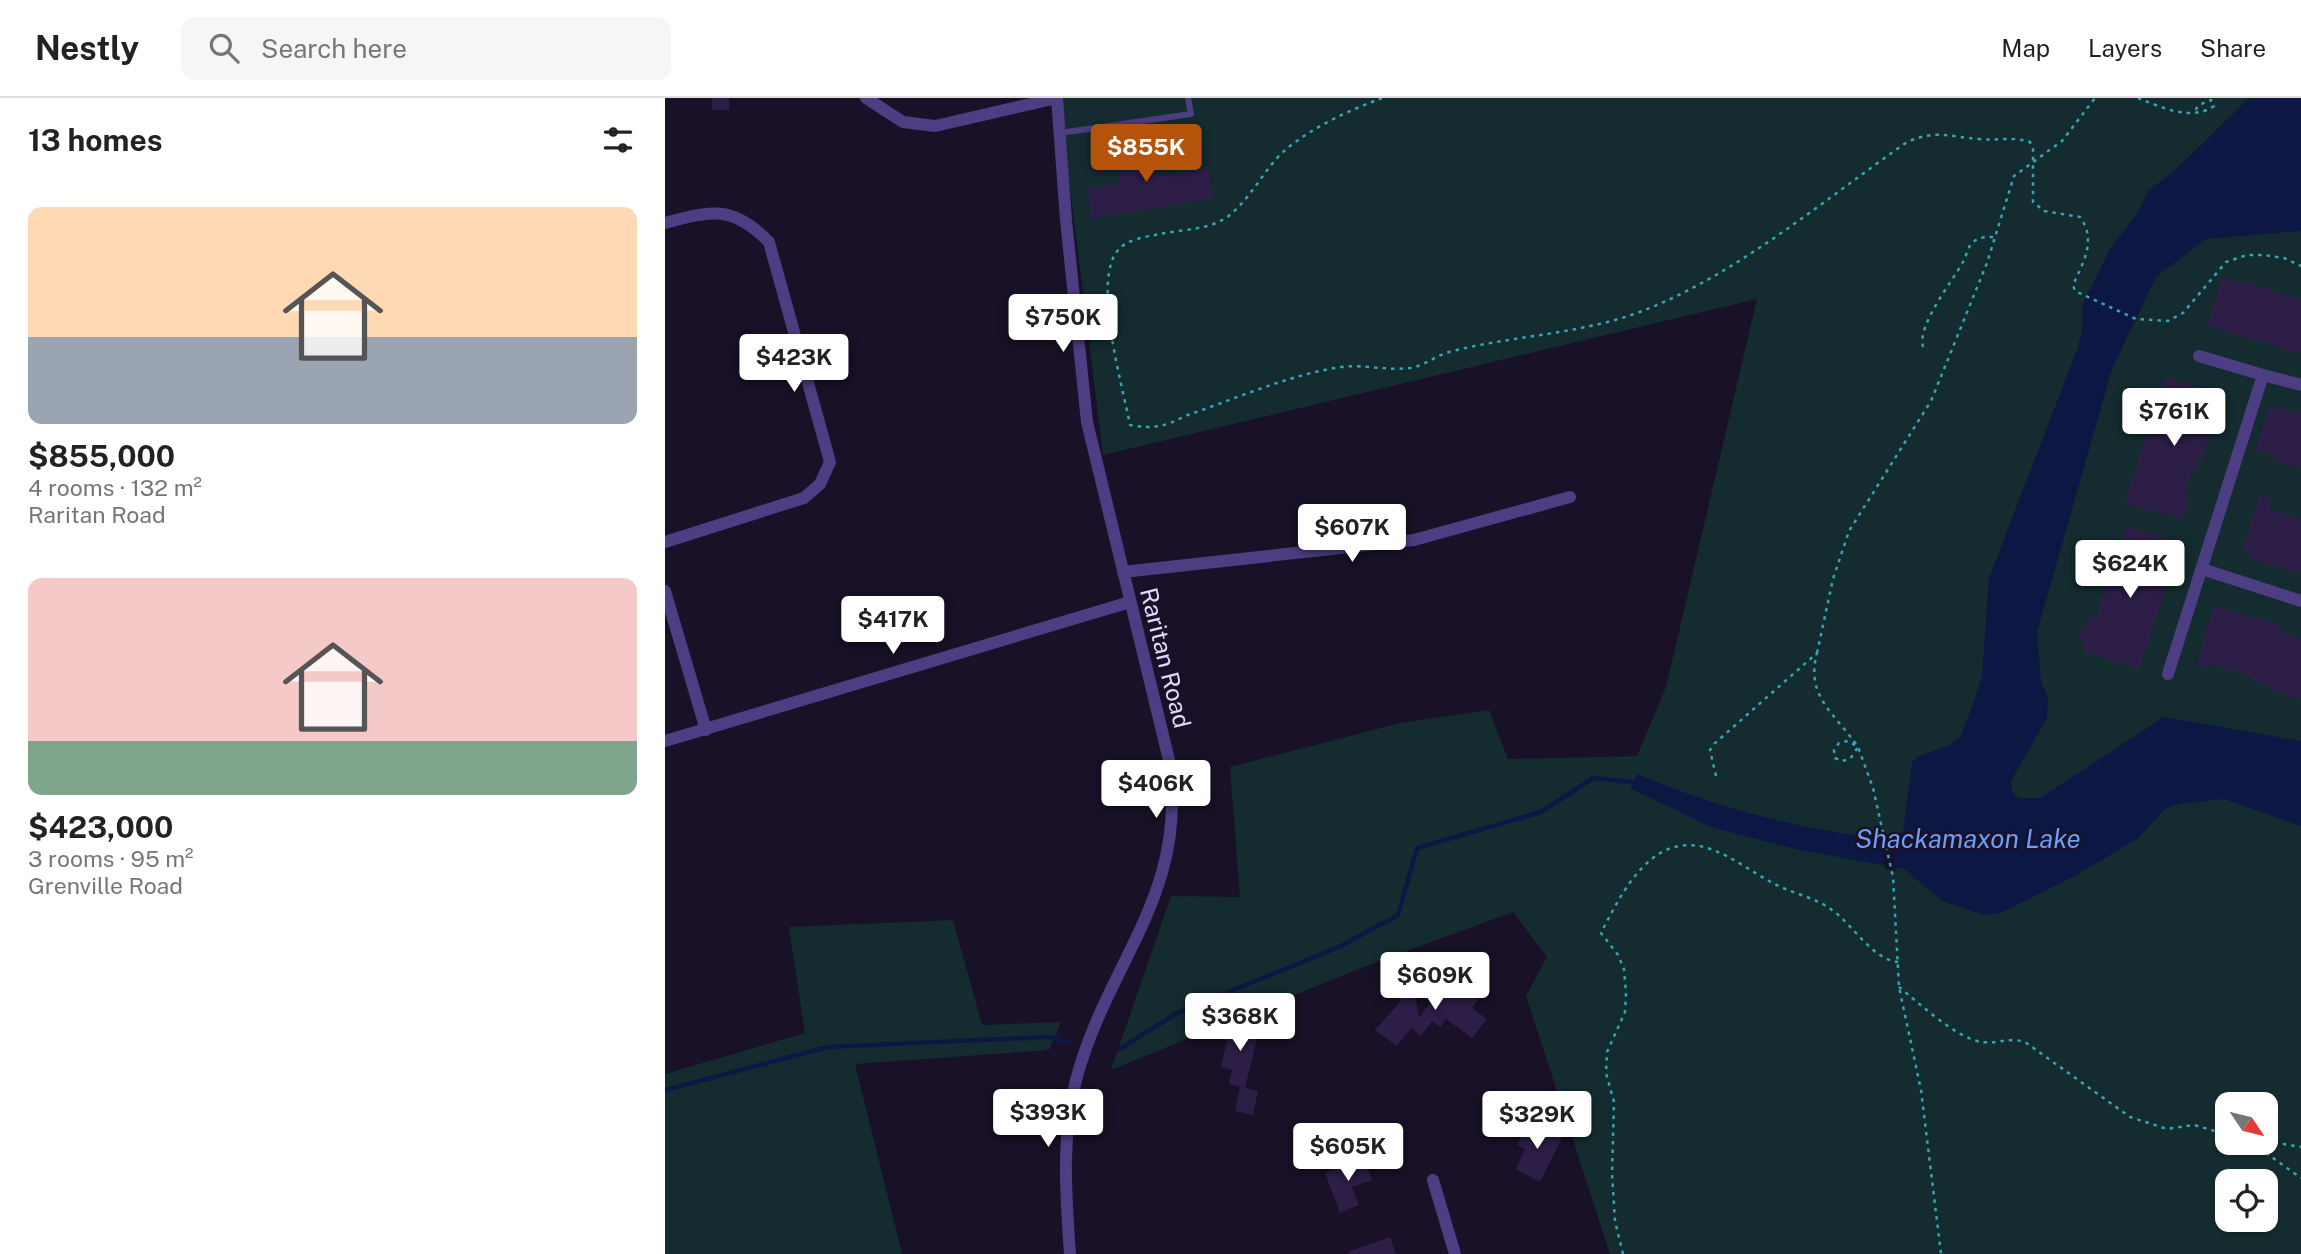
<!DOCTYPE html>
<html lang="en">
<head>
<meta charset="utf-8">
<style>
	body { margin:0; font-family:"Public Sans",sans-serif; background:#f6f6f6; color:#222; height:100vh; display:flex; flex-direction:column; font-size:26px; white-space:nowrap }
	* { box-sizing:border-box; margin:0 }
	p { font-size:23px; color:#767676 }
	.icon { flex:none; width:38px; height:38px; fill:none; stroke:currentColor; stroke-width:2; stroke-linecap:round; stroke-linejoin:round }
	.map { position:relative; flex:1; overflow:hidden }
	.drawer { display:flex; flex-direction:column; background:#fff; width:665px }
	.drawer>* { flex:none }
	.needle { width:46px; rotate:125deg }
	.buttons { position:absolute; left:1550px; top:994px; display:grid; gap:14px }
	.buttons a { display:grid; place-items:center; width:63px; height:63px; border-radius:14px; background:#fff; box-shadow:0 2px 5px #0004; font-size:35px }
	.price { position:absolute; translate:-50% -60px; padding:0 16px; border-radius:7px; background:#fff; color:#222; font-size:23px; line-height:46px; filter:drop-shadow(0 2px 4px #0008) }
	.price::after { content:''; position:absolute; left:50%; top:42px; width:21px; height:16px; margin-left:-10px; background:inherit; clip-path:polygon(0 0,100% 0,50% 100%) }
	.price.on { background:#b45309; color:#fff }
	ul { padding:0; list-style:none }
	li { display:grid; align-content:center; gap:14px; height:371px; padding:0 28px }
	li span { display:grid; place-items:center; height:217px; border-radius:14px; color:#555 }
	li>.icon { margin-inline-start:auto }
	span .icon { width:126px; height:126px; fill:#fffc; stroke-width:1 }
	li b { font-size:30px }
	h2 { display:flex; justify-content:space-between; align-items:center; height:84px; padding:0 28px; font-size:30px }
	header { display:flex; align-items:center; gap:42px; box-sizing:border-box; height:98px; padding:0 35px; background:#fff; border-bottom:2px solid #e0e0e0 }
	header strong { font-size:33px }
	nav { display:flex; gap:38px; margin-inline-start:auto; font-size:24px }
	.search { width:490px; height:63px; background:#f6f6f6; display:flex; align-items:center; gap:18px; box-sizing:border-box; padding:0 24px; border-radius:14px; color:#767676; font-size:26px }
	main { display:flex; flex:1; min-height:0 }
	.map>svg:first-child { display:block }
</style>
</head>
<body>
<header>
<strong>Nestly</strong>
<div class="search"><svg class="icon" aria-label="search" viewBox="0 0 24 24"><circle cx="10" cy="10" r="6"/><path d="M15 15l6 6"/></svg>Search here</div>
<nav><a>Map</a><a>Layers</a><a>Share</a></nav>
</header>
<main>
<section class="drawer">
<h2>13 homes<svg class="icon" aria-label="filters" viewBox="0 0 24 24"><path d="M4 7h16M4 17h16"/><circle cx="9" cy="7" r="2"/><circle cx="15" cy="17" r="2"/></svg></h2>
<ul>
<li><span style="background:linear-gradient(#ffd9b3 60%,#9aa5b1 0)"><svg class="icon" aria-label="home" viewBox="0 0 24 24"><path d="M3 11l9-7 9 7M6 9v11h12V9"/></svg></span><div><b>$855,000</b><p>4 rooms · 132 m²</p><p>Raritan Road</p></div></li>
<li><span style="background:linear-gradient(#f6c9c9 75%,#7fa58c 0)"><svg class="icon" aria-label="home" viewBox="0 0 24 24"><path d="M3 11l9-7 9 7M6 9v11h12V9"/></svg></span><div><b>$423,000</b><p>3 rooms · 95 m²</p><p>Grenville Road</p></div></li>
</ul>
</section>
<div class="map">
<svg width="1636" height="1156" viewBox="0 0 1636 1156">
	<rect width="100%" height="100%" fill="#181127"/>
	<g fill="#142c30" fill-rule="evenodd">
		<path d="M394,0H1636V1156H945L861,898L882,859L848,814L693,871L446,972L506,798L575,799L565,669L735,625L824,612L843,661L972,658L1001,589L1092,201L438,357ZM1563,1006H1601V1045H1563ZM1563,1083H1601V1122H1563Z"/>
		<path d="M288,822L317,927L396,924L384,952L190,966L237,1156H0V976L140,935L124,829Z"/>
	</g>
	<path fill="#0d1743" d="M1584,0H1636V133L1541,141L1491,179L1447,271L1372,534L1376,582L1383,601L1382,620L1346,683L1347,694L1353,700H1375L1499,619L1636,643V728L1559,701L1513,706L1500,711L1472,741L1412,777L1336,815L1319,817L1277,803L1239,771L1135,752L1045,729L965,690L972,676C1053,710 1140,734 1228,741L1238,733L1247,664L1254,658L1285,647L1295,639L1310,601L1317,577L1324,480L1413,249L1418,227L1417,208L1446,149L1472,116L1483,93L1509,73Z"/>
	<path fill="#181127" d="M1216,737H1225L1231,773L1220,771Z"/>
	<g fill="none" stroke-linecap="round" stroke-linejoin="round">
		<g stroke="#0d1743" stroke-width="4.5">
			<path d="M455,951L512,915L674,849L733,817L752,750L876,714L928,680L968,684"/>
			<path d="M0,992L163,949L382,939L404,944"/>
		</g>
	</g>
	<g fill="#2d1e47">
		<rect x="47" y="0" width="17" height="12"/>
		<path d="M485,40L491,79L543,70L548,100L427,121L422,91L456,85L449,46Z"/>
		<path d="M1557,180L1577,186L1578,183L1636,202V255L1542,228Z"/>
		<path d="M1500,280L1561,295L1537,362L1532,360L1529,373L1526,372L1519,396L1523,398L1519,421L1459,406L1483,333L1489,335L1497,311L1491,309Z"/>
		<path d="M1604,307L1636,316V370L1609,364L1610,359L1590,352Z"/>
		<path d="M1595,397L1607,401L1604,411L1636,422V472L1632,475L1584,460L1585,456L1577,453Z"/>
		<path d="M1461,429L1512,443L1498,481L1501,482V491L1474,571L1417,553L1420,544L1412,541L1423,519L1431,521L1446,467L1450,468Z"/>
		<path d="M1548,508L1616,527L1614,533L1636,541V601L1605,592L1606,589L1586,583L1587,579L1545,566L1543,570L1532,566Z"/>
		<path d="M802,878L820,891L807,910L822,921L807,940L781,921L775,929L767,923L756,938L746,930L732,948L710,932L735,904L733,893L749,891L754,920L772,895L779,901L795,879L798,882Z"/>
		<path d="M566,925L594,932L580,990L564,986L567,972L556,969Z"/>
		<path d="M575,989L593,993L588,1017L570,1013Z"/>
		<path d="M864,1024L897,1040L875,1084L851,1071L860,1051L852,1047Z"/>
		<path d="M699,1060L707,1082L687,1089L694,1107L675,1115L660,1075Z"/>
		<path d="M725,1139L731,1156H683V1154Z"/>
	</g>
	<g fill="none" stroke-linecap="round" stroke-linejoin="round">
		<g stroke="#36a4b3" stroke-width="2.5" stroke-dasharray="3.5 5" stroke-linecap="butt">
			<path d="M717,0C683,13 645,30 618,54C599,72 587,98 566,116C547,133 515,131 490,137C479,139 463,142 455,150C425,178 458,289 465,327C487,331 500,329 520,318C570,301 623,277 676,269C698,266 722,273 745,270C759,268 770,258 784,254C848,237 916,237 980,212C1075,174 1159,102 1242,44C1272,31 1285,39 1314,41C1332,43 1347,38 1365,44L1368,51V104L1379,113L1415,119C1432,142 1418,165 1408,187L1410,193L1471,221L1503,223L1518,215L1561,164L1582,157H1599L1619,160L1636,168"/>
			<path d="M1473,0C1496,9 1526,24 1549,8L1546,2L1534,7L1528,15"/>
			<path d="M1258,249C1252,227 1287,184 1298,164C1302,157 1302,150 1308,144C1314,139 1321,139 1329,139"/>
			<path d="M1152,555L1168,481L1184,433L1266,303L1322,165L1349,78L1397,43L1430,0"/>
			<path d="M1051,678L1045,652L1049,646L1152,555C1140,599 1170,615 1193,649L1185,661L1177,663L1170,660L1169,652L1174,645L1183,643L1193,649L1208,690L1228,779L1234,889L1256,992L1276,1156"/>
			<path d="M1234,889C1254,905 1292,941 1317,944C1332,946 1345,939 1360,944L1465,1019L1502,1031L1529,1027L1563,1037"/>
			<path d="M1601,1043L1636,1049"/>
			<path d="M1587,1045L1636,1080"/>
			<path d="M958,1156L950,1123L947,1076L949,1004L941,975L942,954L960,914L961,895L959,871L953,857L936,835C958,792 989,729 1048,752C1067,759 1086,773 1104,783C1124,795 1148,798 1167,812C1188,827 1207,861 1233,864"/>
		</g>
		<path stroke="#4d3e83" stroke-width="6" d="M395,35L526,16L523,0"/>
		<g stroke="#4d3e83" stroke-width="12">
			<path d="M201,0L238,24L270,28L392,0L401,122L422,324L504,662C524,797 443,862 411,982C396,1040 401,1097 405,1156"/>
			<path d="M0,125C46,112 68,107 104,144L165,364L155,386L139,400L0,444"/>
			<path d="M1534,258L1598,277"/>
			<path d="M1537,471L1636,503"/>
			<path d="M458,474L749,442L905,399"/>
			<path d="M0,493L41,632"/>
			<path d="M1503,576L1598,277L1636,287"/>
			<path d="M0,643L465,504"/>
			<path d="M768,1082L790,1156"/>
		</g>
	</g>
	<g text-anchor="middle" stroke-width="5" stroke-linejoin="round" paint-order="stroke">
		<g font-size="24" fill="#e3d8fd" stroke="#181127">
			<text transform="translate(500 560) rotate(76)" y="8">Raritan Road</text>
		</g>
		<g font-size="26" font-style="italic" fill="#6c9ef8" stroke="#181127">
			<text x="1303" y="750">Shackamaxon Lake</text>
		</g>
	</g>
</svg>
<div class="buttons">
<a><svg class="needle" viewBox="-14 -14 28 28"><path d="M0-13l5 13h-10z" fill="#e53935"/><path d="M0 13l5-13h-10z" fill="#767676"/></svg></a>
<a><svg class="icon" aria-label="locate" viewBox="0 0 24 24"><circle cx="12" cy="12" r="6"/><path d="M12 2v4M12 18v4M2 12h4M18 12h4"/></svg></a>
</div>
<b class="price on" style="left:481px;top:86px">$855K</b>
<b class="price" style="left:398px;top:256px">$750K</b>
<b class="price" style="left:129px;top:296px">$423K</b>
<b class="price" style="left:1509px;top:350px">$761K</b>
<b class="price" style="left:687px;top:466px">$607K</b>
<b class="price" style="left:1465px;top:502px">$624K</b>
<b class="price" style="left:228px;top:558px">$417K</b>
<b class="price" style="left:491px;top:722px">$406K</b>
<b class="price" style="left:770px;top:914px">$609K</b>
<b class="price" style="left:575px;top:955px">$368K</b>
<b class="price" style="left:383px;top:1051px">$393K</b>
<b class="price" style="left:872px;top:1053px">$329K</b>
<b class="price" style="left:683px;top:1085px">$605K</b>
</div>
</main>
</body>
</html>
